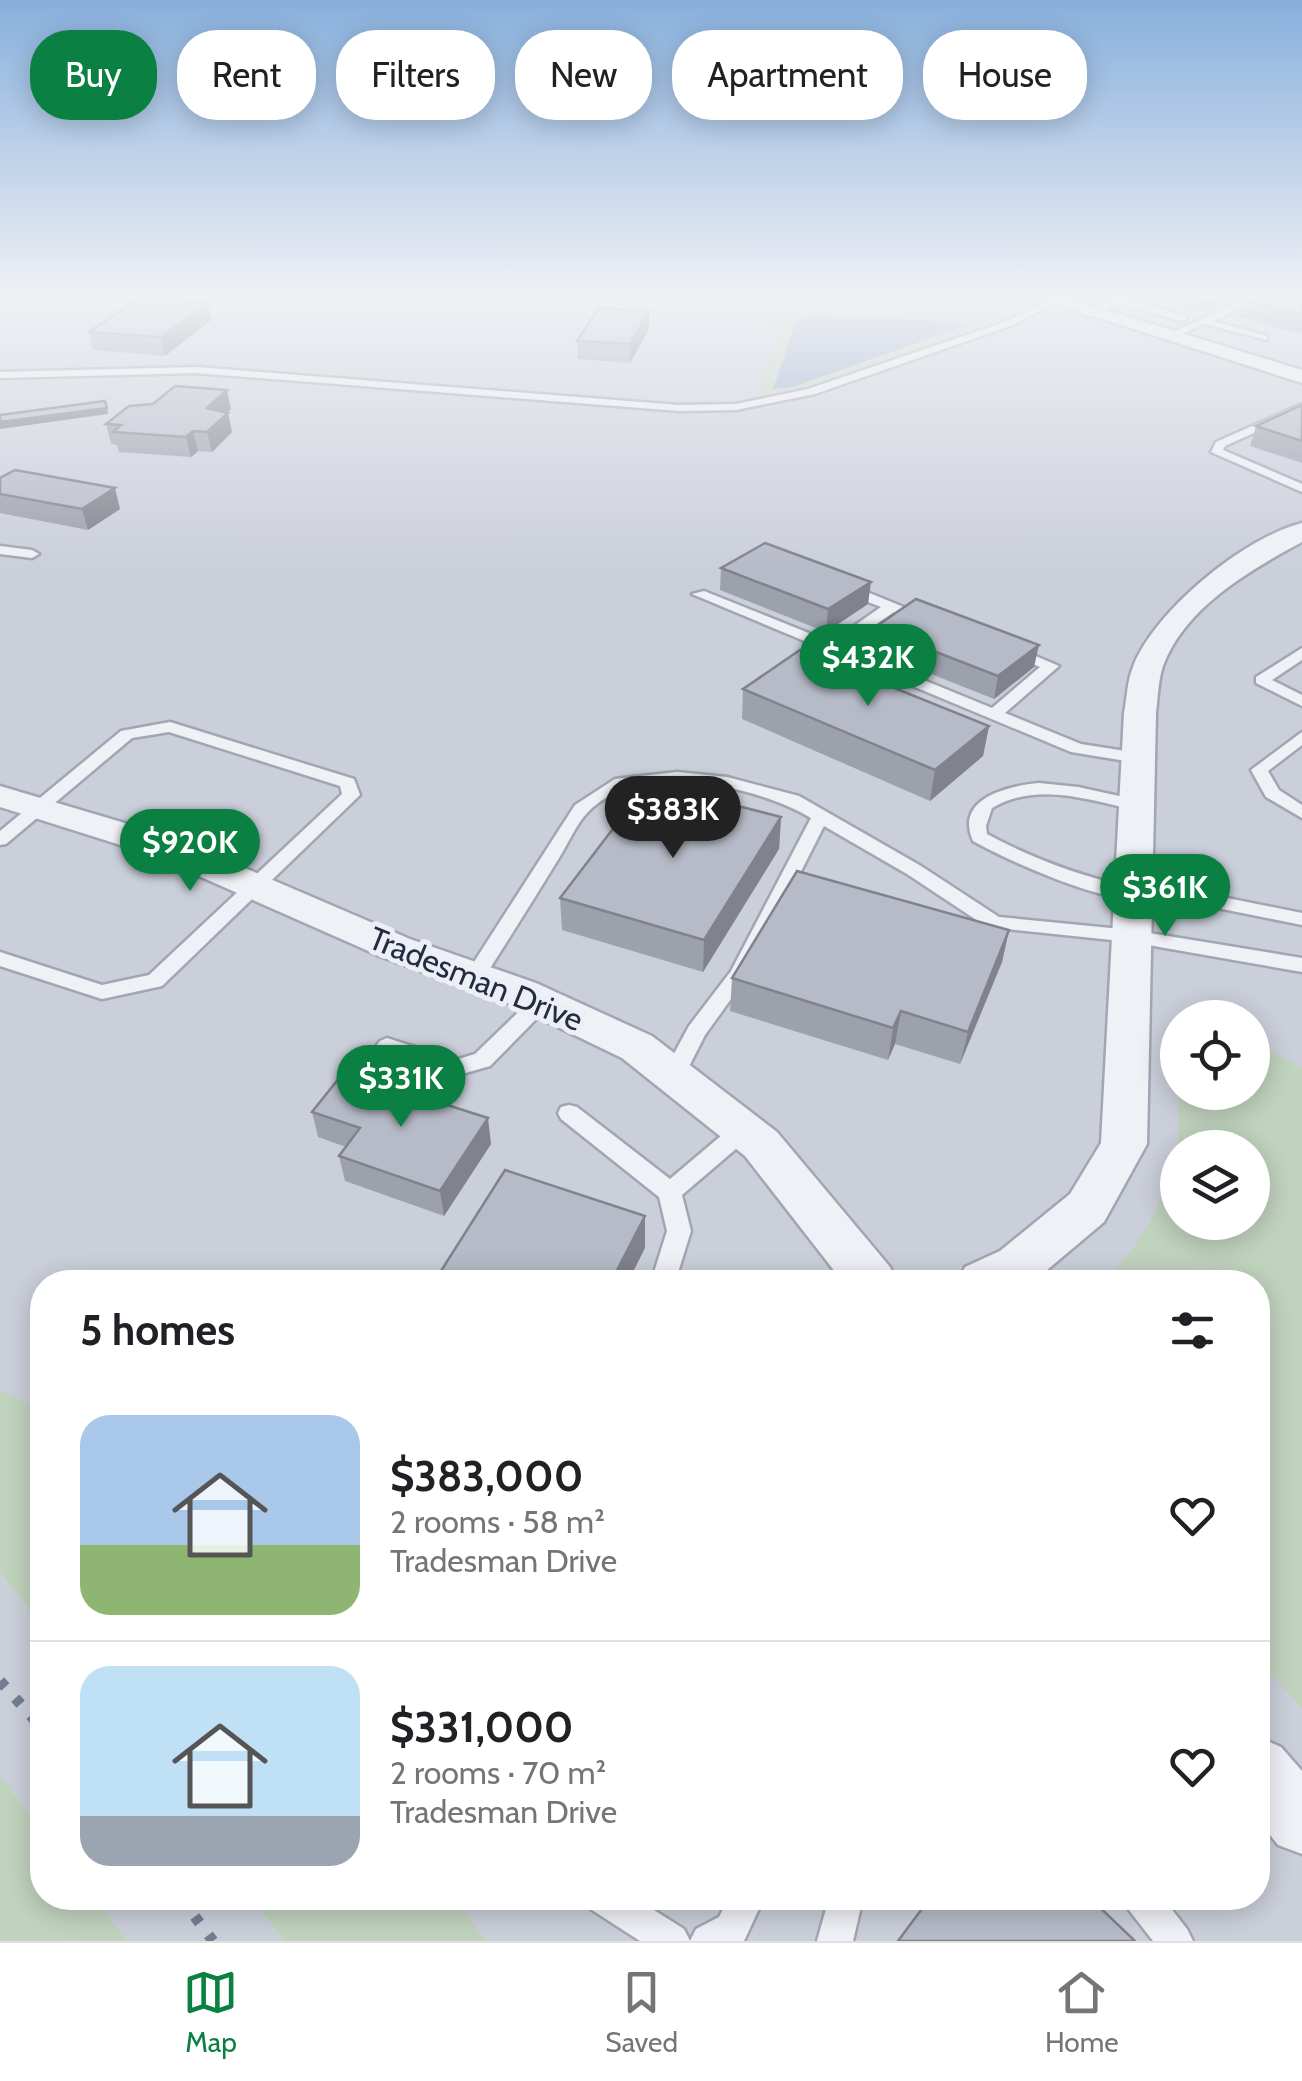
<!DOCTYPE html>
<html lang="en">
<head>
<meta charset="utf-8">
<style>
	body { margin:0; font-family:Cabin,sans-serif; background:#f2f2f2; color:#202124; height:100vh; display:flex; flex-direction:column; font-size:38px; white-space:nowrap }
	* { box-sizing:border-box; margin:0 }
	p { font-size:32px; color:#757577 }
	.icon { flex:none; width:55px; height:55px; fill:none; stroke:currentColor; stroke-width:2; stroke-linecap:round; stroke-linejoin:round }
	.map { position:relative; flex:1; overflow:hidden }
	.panel { position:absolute; left:30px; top:1270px; width:1240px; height:640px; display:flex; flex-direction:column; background:#fff; border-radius:40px; box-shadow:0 5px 25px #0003 }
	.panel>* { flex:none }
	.hud { position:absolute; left:30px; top:30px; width:1242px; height:90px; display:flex; gap:20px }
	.buttons { position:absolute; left:1160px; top:1000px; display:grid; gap:20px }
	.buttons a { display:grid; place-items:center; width:110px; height:110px; border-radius:50%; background:#fff; box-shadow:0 5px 25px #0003; font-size:50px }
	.price { position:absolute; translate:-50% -85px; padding:0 22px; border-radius:35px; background:#0b8043; color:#fff; font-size:32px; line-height:65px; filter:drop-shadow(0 2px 5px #0008) }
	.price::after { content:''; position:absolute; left:50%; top:60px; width:30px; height:22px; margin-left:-15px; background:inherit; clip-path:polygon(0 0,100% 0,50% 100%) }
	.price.current { background:#222; color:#fff }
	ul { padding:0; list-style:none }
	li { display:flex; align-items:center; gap:30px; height:250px; padding:0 50px }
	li+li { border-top:2px solid #e0e0e0 }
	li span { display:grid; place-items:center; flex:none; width:280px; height:200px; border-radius:30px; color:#555 }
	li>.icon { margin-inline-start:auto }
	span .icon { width:120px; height:120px; fill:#fffc; stroke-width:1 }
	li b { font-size:42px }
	h2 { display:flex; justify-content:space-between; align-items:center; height:120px; padding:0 50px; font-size:42px }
	.chip { padding:0 35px; border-radius:40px; background:#fff; box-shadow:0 5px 25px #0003; font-size:35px; line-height:90px }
	.chip.current { background:#0b8043; color:#fff }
	.tabs { display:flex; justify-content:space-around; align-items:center; height:140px; border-top:2px solid #e0e0e0; background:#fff; font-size:28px; color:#757577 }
	.tabs a { display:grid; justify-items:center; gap:5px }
	.tabs .current { color:#0b8043 }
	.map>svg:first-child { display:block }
</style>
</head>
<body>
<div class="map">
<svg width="1302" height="1941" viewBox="0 0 1302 1941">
	<rect width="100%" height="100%" fill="#dde0e8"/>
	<g fill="#cbcfda" fill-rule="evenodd">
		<path d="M0,297H1302V1941H401L369,1898H1258V1282H42V1459L0,1428ZM1178,1018H1252V1092H1178ZM1178,1148H1252V1222H1178Z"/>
		<path d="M0,1572L42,1627V1831L0,1776Z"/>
		<path d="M94,1898H251L284,1941H128Z"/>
	</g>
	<g fill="#c0d3bd">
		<path d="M780,299L976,306L1006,318L792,392L759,393L779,328L762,327Z"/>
		<path d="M1253,1048L1270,1049L1302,1068V1708L1258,1661V1282H1103C1145,1239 1162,1208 1177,1149L1178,1222H1252V1148L1178,1147L1179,1093L1252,1092Z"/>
		<path d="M0,1391L42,1409V1627L0,1572Z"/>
		<path d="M0,1776L42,1831V1898H94L128,1941H0Z"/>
		<path d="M251,1898H454L486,1941H284Z"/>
	</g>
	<path fill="#95a8cb" d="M809,316L952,321L967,325L793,387L773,389L797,319Z"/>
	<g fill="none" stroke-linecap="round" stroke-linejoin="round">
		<g stroke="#a2a6b2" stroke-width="5">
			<g id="lane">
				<path d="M1251,297H1264L1213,321L1267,336V340L1204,324L1171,339L1162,337Z"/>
				<path d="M1053,298L1056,303L1013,325L815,394L736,410L679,411L196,373L0,378V372L196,367L679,405L736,404L808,389L1007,321Z"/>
				<path d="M1120,298L1185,316L1187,318L1182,321L1120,304L1086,316L1081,313Z"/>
				<path d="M1302,404V411L1225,446L1223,450L1302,484V492L1211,452L1216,442Z"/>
				<path d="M0,546L32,550L39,554L32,558L0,554Z"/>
				<path d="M840,585H850L933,619L926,623L894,612L843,647L992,708L1040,667L1007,652L1009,649H1019L1059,666L1005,713L1081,744L1138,753L1146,758L1138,763L1071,752L692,594L704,591L831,642L881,607L840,591Z"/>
				<path d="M1302,648V660L1272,680L1302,695V706L1256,683V677Z"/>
				<path d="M170,722L354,779L360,795L162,986L102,999L0,966V952L102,985L149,975L342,794L340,786L169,732L132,738L6,844L0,845V831L121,731Z"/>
				<path d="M1302,732V745L1268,771L1279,790L1302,805V818L1266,797L1251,770Z"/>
				<path d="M677,772L727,777L799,796L921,866L999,917L1131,930L1302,958V972L1131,942L987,927L907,874L824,826L749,974L705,1035L681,1082H665L662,1076L689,1026L731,971L811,818C755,785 639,760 588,812C576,824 568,844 559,858C534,899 508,940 482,981H468L465,976L575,805L615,779Z"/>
				<path d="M1039,783L1078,787L1142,801L1145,805L1136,810C1088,800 1038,781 992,808L986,826L987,834C1031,858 1076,874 1124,886L1126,881L1133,879L1302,913V925L1142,893L1140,898C1106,905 1005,859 973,841C954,798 1008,786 1039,783Z"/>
				<path d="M541,995L548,997L551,1002L548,1007L490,1066L455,1076L380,1051L376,1046L380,1041L387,1038L455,1060L475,1054L534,997Z"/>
				<path d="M569,1105L577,1107L670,1179L735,1124L743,1121L751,1124L754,1130L751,1136L682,1195L691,1231L675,1282H651L667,1231L659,1197L561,1119L558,1113L561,1107Z"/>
				<path d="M587,1898H635L684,1929L690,1941H640L592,1910Z"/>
				<path d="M729,1898H764L744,1941H690L696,1929L719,1917Z"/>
				<path d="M829,1898H863L853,1941H817Z"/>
				<path d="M1124,1898H1163L1187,1929L1193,1941H1153L1129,1910Z"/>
			</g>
		</g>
		<g stroke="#a2a6b2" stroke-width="5">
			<g id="street">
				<path d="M1034,297H1063L1302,370V383Z"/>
				<path d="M1302,523V542C1250,570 1185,607 1163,666C1158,681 1158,698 1156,713L1147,1144L1104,1222L1034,1281L958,1282L965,1267L1000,1251L1070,1194L1101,1143L1124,713C1127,698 1127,681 1133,667C1154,611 1245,537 1302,523Z"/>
				<path d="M0,786L175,838L410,939L536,983L652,1036L777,1132L890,1267L897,1282H843L745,1156L622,1058L508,1003L382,957L149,854L0,807Z"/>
				<path d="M1258,1737L1281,1747L1302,1771V1854L1278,1845L1258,1820Z"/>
			</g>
		</g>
		<use href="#lane" fill="#f0f1f6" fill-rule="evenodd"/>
		<use href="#street" fill="#f0f1f6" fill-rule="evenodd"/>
		<g stroke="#757d93" stroke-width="11" stroke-dasharray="8 15" stroke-linecap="butt">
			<path d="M0,1681L42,1728"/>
			<path d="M181,1898L213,1941"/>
		</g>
	</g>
	<g fill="#9da1ac">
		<path d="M1151,297H1237L1199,311Z"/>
		<path d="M1302,297V332L1298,333L1239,317L1244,300Z"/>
		<path d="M208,303L211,320L165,356L93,350L89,332Z"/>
		<path d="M649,329L630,363L578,359L577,341Z"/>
		<path d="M1302,405V463L1250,446L1256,426Z"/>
		<path d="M231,409L227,413L232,432L212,452L198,451L191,457L119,452L117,445L111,444L106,424Z"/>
		<path d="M0,478L120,509L88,530L0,513Z"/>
		<path d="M721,568L868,604L826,632L720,590Z"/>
		<path d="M874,628L1034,667L994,699L871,650Z"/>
		<path d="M743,689L989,726L983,756L930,801L742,719Z"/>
		<path d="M781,817L779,849L703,972L562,930L560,898Z"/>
		<path d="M1009,930L1002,962L960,1064L895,1044L888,1060L730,1011L732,978Z"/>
		<path d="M312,1112L491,1144L444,1216L345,1181L339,1156L346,1147L318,1137Z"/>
	</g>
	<g fill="#80838c">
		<path d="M1203,297H1237L1199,311Z"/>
		<path d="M208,303L211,320L165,356L161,337Z"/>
		<path d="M649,311V329L630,363V344Z"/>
		<path d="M227,390L231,409L211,428L207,408Z"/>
		<path d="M107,408L108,414L0,429V422Z"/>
		<path d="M228,413L232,432L212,452L207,432Z"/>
		<path d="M193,431L198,451L191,457L186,437Z"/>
		<path d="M115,488L120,509L88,530L82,509Z"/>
		<path d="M871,582L868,604L826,632L828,609Z"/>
		<path d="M1039,645L1034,667L994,699L998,676Z"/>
		<path d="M989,726L983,756L930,801L935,770Z"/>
		<path d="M781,817L779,849L703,972L704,940Z"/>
		<path d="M1009,930L1002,962L960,1064L968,1032Z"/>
		<path d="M901,1011L895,1044L888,1060L893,1028Z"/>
		<path d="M488,1118L491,1144L444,1216L440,1191Z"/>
		<path d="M645,1216V1248L628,1282H611Z"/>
	</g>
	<g fill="#b7bbc8" stroke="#80838c" stroke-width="2.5">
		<path d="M1250,297H1302V315L1244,300Z"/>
		<path d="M139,298L208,303L161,337L89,332Z"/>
		<path d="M599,308L649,311L630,344L577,341Z"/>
		<path d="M175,386L227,390L207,408L228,413L207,432L193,431L186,437L113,432L121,425L106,424L129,406L153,404Z"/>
		<path d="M105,401L107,408L0,422V415Z"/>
		<path d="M1302,405V441L1256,426Z"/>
		<path d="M15,470L115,488L82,509L0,494V478Z"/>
		<path d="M765,543L871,582L828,609L721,568Z"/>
		<path d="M916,599L1039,645L998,676L874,628Z"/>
		<path d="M800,650L989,726L935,770L743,689Z"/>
		<path d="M648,783L781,817L704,940L560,898Z"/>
		<path d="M797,871L1009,930L968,1032L901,1011L893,1028L732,978Z"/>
		<path d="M344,1072L488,1118L440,1191L339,1156L360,1128L312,1112Z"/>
		<path d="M505,1170L645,1216L611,1282H434Z"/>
		<path d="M930,1898H1090L1135,1941H898Z"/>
	</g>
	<linearGradient id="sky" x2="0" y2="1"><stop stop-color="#87afdc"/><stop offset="0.52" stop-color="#f0f1f5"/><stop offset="1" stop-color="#f0f1f5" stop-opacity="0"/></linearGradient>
	<rect width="1302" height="569" fill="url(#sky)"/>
	<g text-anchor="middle" stroke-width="10" stroke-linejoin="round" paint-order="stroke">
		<g font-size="32" fill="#252c40" stroke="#eceff6">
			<text transform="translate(476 979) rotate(22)" y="11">Tradesman Drive</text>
		</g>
	</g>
</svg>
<div class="buttons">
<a><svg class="icon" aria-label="locate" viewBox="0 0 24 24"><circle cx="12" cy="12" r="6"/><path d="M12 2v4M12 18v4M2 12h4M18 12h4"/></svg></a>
<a><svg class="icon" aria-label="layers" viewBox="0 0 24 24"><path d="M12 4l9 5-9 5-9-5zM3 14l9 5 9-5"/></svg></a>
</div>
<b class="price" style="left:868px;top:709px">$432K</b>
<b class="price current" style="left:673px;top:861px">$383K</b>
<b class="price" style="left:190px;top:894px">$920K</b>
<b class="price" style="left:1165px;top:939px">$361K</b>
<b class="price" style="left:401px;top:1130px">$331K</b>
<div class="hud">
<a class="chip current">Buy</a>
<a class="chip">Rent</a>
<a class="chip">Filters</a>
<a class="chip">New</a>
<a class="chip">Apartment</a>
<a class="chip">House</a>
</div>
<section class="panel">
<h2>5 homes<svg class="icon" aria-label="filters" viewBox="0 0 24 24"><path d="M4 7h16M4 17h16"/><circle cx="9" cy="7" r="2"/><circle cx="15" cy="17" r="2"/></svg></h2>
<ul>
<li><span style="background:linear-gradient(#a9c7e8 65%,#8fb573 0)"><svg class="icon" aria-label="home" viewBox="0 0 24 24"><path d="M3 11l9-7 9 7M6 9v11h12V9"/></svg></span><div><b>$383,000</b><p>2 rooms · 58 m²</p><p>Tradesman Drive</p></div><svg class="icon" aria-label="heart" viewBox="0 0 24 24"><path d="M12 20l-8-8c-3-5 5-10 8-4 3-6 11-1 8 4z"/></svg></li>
<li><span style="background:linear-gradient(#bfe0f5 75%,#9aa5b1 0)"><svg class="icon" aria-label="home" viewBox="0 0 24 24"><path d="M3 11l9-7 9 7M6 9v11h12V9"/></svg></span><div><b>$331,000</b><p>2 rooms · 70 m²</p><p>Tradesman Drive</p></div><svg class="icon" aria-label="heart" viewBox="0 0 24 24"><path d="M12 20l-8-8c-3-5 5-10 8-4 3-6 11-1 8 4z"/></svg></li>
</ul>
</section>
</div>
<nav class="tabs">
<a class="current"><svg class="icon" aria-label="map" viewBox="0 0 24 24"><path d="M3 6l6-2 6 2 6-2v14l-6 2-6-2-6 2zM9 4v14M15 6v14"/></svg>Map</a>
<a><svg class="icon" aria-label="saved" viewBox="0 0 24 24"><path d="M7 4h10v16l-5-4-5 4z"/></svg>Saved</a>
<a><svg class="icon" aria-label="home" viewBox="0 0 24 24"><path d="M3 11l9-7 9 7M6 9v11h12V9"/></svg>Home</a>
</nav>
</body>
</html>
